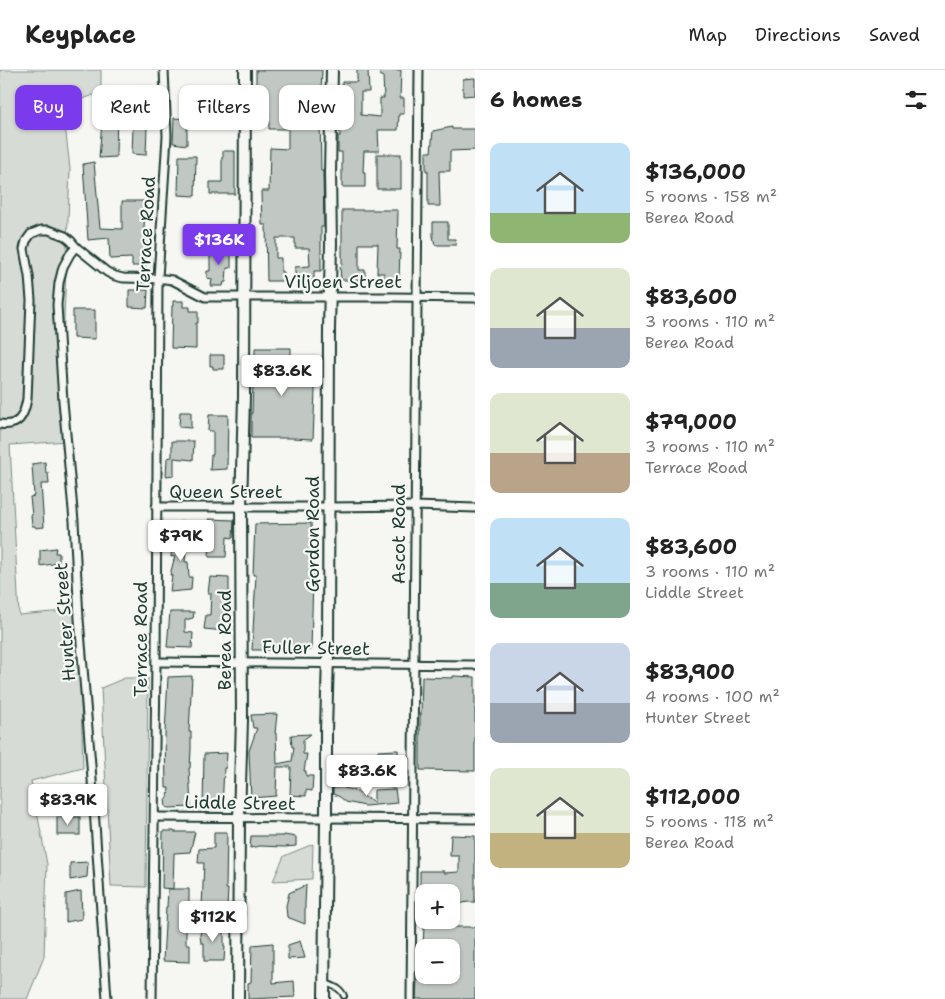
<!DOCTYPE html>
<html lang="en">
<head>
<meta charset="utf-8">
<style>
	body { margin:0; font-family:"Shantell Sans",sans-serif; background:#f6f6f6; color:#222; height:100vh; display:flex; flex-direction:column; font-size:19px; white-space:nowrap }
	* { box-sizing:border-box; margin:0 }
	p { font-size:16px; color:#767676 }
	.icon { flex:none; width:28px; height:28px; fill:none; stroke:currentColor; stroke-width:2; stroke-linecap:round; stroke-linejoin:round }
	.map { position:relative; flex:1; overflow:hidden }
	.panel { display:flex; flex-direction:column; background:#fff; width:470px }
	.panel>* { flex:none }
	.guide { position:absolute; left:15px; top:15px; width:385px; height:45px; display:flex; gap:10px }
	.buttons { position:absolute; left:415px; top:814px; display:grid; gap:10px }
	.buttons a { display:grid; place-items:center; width:45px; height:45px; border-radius:10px; background:#fff; box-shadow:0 1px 4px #0004; font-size:25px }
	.price { position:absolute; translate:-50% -42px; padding:0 11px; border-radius:5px; background:#fff; color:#222; font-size:16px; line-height:32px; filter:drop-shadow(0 1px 2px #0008) }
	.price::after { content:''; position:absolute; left:50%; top:30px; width:15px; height:11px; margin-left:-8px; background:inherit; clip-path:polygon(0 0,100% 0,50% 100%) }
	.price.on { background:#7c3aed; color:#fff }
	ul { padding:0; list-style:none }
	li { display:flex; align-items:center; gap:15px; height:125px; padding:0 15px }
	li span { display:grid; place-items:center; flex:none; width:140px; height:100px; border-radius:10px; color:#555 }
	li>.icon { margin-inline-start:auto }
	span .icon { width:60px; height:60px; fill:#fffc; stroke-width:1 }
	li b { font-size:21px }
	h2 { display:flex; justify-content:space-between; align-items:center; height:60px; padding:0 15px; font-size:21px }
	.pill { padding:0 18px; border-radius:10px; background:#fff; box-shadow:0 1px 4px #0004; font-size:18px; line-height:45px }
	.pill.on { background:#7c3aed; color:#fff }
	header { display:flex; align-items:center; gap:30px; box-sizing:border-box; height:70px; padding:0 25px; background:#fff; border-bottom:1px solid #e0e0e0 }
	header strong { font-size:24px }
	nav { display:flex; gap:28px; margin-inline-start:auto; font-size:18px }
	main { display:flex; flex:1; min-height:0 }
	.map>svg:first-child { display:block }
</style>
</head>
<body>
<header>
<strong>Keyplace</strong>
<nav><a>Map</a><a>Directions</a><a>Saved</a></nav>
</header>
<main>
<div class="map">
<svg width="475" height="929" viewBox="0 0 475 929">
	<rect width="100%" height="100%" fill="#f6f6f2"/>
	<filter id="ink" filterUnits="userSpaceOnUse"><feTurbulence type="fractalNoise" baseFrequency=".02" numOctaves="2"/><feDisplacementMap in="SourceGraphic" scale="10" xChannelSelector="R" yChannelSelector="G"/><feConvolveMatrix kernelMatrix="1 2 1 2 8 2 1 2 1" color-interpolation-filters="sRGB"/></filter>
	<g filter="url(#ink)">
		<g fill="#d6dbd6" stroke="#7a8c85">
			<path d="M0,0H101V22L63,37L70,99L61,324L68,371L10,375L19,545L75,540L80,596L83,698L31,711L47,794L44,887L27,929H0Z"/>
			<path d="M125,608H148L146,817L111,816L101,618Z"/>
			<path d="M313,774L312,809L273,811L284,786Z"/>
		</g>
		<g fill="#c1c8c3" stroke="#1f3d34">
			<path d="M256,0H322L320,46L321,101H323L324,157H321V201H314V211H305V207H295V197L310,196L309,178H295V168H276V188H281V202H284V211H267L266,155H262L261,121H269L270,78L288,79V59H269V43H264L263,25H256Z"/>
			<path d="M357,0H368L369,22H361V45L380,47V28H384L383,6H380V0H401L400,28H404V44H399L398,60H378L379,81H364L363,102H365V117H342V82H338V66H340L339,46H342V12H357Z"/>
			<path d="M475,8V25L463,26V9Z"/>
			<path d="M148,29L146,85L132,84L134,31Z"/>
			<path d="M117,38L116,87L99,88L103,40Z"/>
			<path d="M174,48L187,49V75L173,73Z"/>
			<path d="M452,57V59H475V80L450,81V101H439L440,136H428V101H426V82H431L433,61Z"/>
			<path d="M223,81H235V124H210V112H222V87H223Z"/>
			<rect x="377" y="84" width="24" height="35"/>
			<path d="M179,86H196L195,126L178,125Z"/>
			<path d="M94,92L100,158L122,159V131H145L144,160H146V196H132V188L110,189L109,168L88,170L83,94Z"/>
			<path d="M342,140H398L397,179H400L399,210H384V203H377L378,174H359V200H365V210H341L340,197L342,195Z"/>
			<path d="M433,152H448V169H455L456,175H435L433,166Z"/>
			<path d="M210,179H231V198H227L226,212H224L223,216H211L212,209L207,208V201H210Z"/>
			<path d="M129,220H148L147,238L129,237Z"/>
			<path d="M173,231H183V237H190V241H198V253H196V279L171,278L172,236H173Z"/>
			<path d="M73,240H95V269L73,268Z"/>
			<path d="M255,278H291V297H316L313,369L292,368H251V343H252L253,313H255Z"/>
			<path d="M210,285H224V299H213V296H210Z"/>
			<path d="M180,342H191V358L179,357Z"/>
			<path d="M209,345H228L227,399L210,400L211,385H213V361H208Z"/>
			<path d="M172,371H194L193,390L174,388V405L166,406L167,388L172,387Z"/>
			<path d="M45,392L46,403H48L49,414H41L44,457L36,458L35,456H32L31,445H32L30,427L34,426L32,394Z"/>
			<path d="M209,449L234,450L233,468L227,467L226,487H209L210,467H209Z"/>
			<path d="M180,452H190V465H187L185,492H188L189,507H192L191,520L170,522L172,505H170L175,486L171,487L172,473L178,472Z"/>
			<path d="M311,453L313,506L311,580H252L256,505H253L255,454Z"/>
			<path d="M56,478L55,483H59V493L40,496V480Z"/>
			<path d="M210,507L229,508V523H225L224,545H226L225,561L204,559L206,545H210L211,523H208Z"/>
			<path d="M170,542H194L193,548L185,550V562L193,563L192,578L167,577Z"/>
			<path d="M192,606L189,662H191V679L190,698H189L191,737L169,738L166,737L165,729L168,728L169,718H166L165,663L168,607Z"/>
			<path d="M453,606L475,607V701L420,700V645H421L422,607L453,608Z"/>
			<path d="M277,644L275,663H276L277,694L292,691L294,677H292L291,665L311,664L303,670V684H307L304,701H306V706H313L312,721L306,720V726L290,725L291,697H277L276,726L251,728L249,681L257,658H253L251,645Z"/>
			<path d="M398,680L399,694L379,695L378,681Z"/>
			<path d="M227,683L226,698H224L222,738H203L204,684Z"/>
			<path d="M342,717L357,722L374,733V720L395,719L397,733L365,736L346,732L340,727L333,724V718Z"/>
			<rect x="57" y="747" width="23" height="18"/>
			<path d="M163,761H174V762H195L190,782L174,783L173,819L162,818Z"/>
			<path d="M214,762H227L226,819H228L227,837H202L204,793H198L199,779L214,778Z"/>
			<path d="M284,765L296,767V776L285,777L260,776L250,778L251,766H284Z"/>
			<path d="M451,765L475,766V832H468L453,835V822H420V801H444V803L459,802V786H450Z"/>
			<path d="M88,792L87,807L70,810V793Z"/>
			<path d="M306,815L305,834V854L287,847L286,836L289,823Z"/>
			<path d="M168,819H189V846L188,854H186V874H190V892L163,891L166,837H167Z"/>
			<path d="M81,821L82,849L66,852V824Z"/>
			<path d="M202,856L224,857V876H225L224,891H204V873H201L200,865Z"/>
			<path d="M424,856H452V857H475V929H416L417,910H422V905H453V878H423Z"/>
			<path d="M300,871L305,888L288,889V875Z"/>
			<path d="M273,873V913L294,911L295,927L248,929V913L251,912L252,875Z"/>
		</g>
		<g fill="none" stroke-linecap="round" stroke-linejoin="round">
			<g stroke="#1f3d34" stroke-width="8">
				<path id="lane" d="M326,913C333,916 341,918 344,926"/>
			</g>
			<g stroke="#1f3d34" stroke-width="11">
				<g id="street">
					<path d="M76,177L70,184L63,197L59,213L57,235L63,331L74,451L79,549L91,695L107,929"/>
					<path d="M0,354C19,357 24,346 27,329L31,230L29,206L24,179L26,171L31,164L41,160H49L65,166L71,171L76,177L107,202L115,206L123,208L165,209L172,210L205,227H391L475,228"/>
					<path d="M156,437H330L415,436L475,438"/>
					<path d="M156,592L475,595"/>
					<path d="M155,747L475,749"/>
					<path d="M152,929L156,592L158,208L167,66L164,0"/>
					<path d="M411,929L419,0"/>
				</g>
			</g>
			<g stroke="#1f3d34" stroke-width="14">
				<g id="secondary">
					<path d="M238,929L239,748L242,650L241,437L244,327L245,0"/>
					<path d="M324,929L326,749V661L328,585L329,259L331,174L330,103L332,0"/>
				</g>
			</g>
			<use href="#lane" stroke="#f6f6f2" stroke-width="4"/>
			<use href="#street" stroke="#f6f6f2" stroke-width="7"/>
			<use href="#secondary" stroke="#f6f6f2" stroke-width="10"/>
		</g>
	</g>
	<g text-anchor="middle" stroke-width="4.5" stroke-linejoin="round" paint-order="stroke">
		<g font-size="18" fill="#1f3d34" stroke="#f6f6f2">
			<text transform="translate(146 164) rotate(-87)" y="6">Terrace Road</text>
			<text x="343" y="218">Viljoen Street</text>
			<text x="226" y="428">Queen Street</text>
			<text transform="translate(313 464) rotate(-90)" y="6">Gordon Road</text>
			<text transform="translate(399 464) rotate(-90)" y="6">Ascot Road</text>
			<text transform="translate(65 552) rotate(-94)" y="6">Hunter Street</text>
			<text transform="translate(141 569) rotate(-90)" y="6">Terrace Road</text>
			<text transform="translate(225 570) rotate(-90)" y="6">Berea Road</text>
			<text transform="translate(316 578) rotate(1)" y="6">Fuller Street</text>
			<text transform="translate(240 733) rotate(1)" y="6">Liddle Street</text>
		</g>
	</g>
</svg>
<div class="buttons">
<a>+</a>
<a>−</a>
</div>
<b class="price on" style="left:219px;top:196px">$136K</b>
<b class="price" style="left:282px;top:327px">$83.6K</b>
<b class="price" style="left:181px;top:492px">$79K</b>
<b class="price" style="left:367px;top:727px">$83.6K</b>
<b class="price" style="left:68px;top:756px">$83.9K</b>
<b class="price" style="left:213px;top:873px">$112K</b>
<div class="guide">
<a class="pill on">Buy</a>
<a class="pill">Rent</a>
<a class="pill">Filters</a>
<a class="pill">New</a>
</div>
</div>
<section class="panel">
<h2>6 homes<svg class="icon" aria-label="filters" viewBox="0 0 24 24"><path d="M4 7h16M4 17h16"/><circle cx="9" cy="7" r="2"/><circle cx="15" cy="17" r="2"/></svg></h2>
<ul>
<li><span style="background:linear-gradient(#bfe0f5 70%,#8fb573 0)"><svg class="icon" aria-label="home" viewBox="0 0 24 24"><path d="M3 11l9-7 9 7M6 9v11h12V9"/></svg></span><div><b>$136,000</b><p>5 rooms · 158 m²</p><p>Berea Road</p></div></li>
<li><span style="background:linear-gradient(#dfe7d0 60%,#9aa5b1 0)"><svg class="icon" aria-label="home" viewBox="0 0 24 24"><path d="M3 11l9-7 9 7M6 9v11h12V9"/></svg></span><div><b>$83,600</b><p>3 rooms · 110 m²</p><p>Berea Road</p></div></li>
<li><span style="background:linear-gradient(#dfe7d0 60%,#b9a48a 0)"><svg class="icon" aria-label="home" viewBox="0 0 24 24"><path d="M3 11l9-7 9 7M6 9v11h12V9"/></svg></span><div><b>$79,000</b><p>3 rooms · 110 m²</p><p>Terrace Road</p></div></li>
<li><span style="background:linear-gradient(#bfe0f5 65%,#7fa58c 0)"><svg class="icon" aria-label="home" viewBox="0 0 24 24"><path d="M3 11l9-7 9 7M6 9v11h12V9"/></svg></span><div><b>$83,600</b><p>3 rooms · 110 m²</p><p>Liddle Street</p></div></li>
<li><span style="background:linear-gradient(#c9d6e8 60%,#9aa5b1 0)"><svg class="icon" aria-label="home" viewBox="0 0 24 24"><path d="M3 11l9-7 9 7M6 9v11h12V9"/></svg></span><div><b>$83,900</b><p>4 rooms · 100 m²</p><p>Hunter Street</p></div></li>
<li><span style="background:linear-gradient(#dfe7d0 65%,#c2b280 0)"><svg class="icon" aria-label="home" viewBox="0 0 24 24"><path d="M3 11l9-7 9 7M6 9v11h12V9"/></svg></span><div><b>$112,000</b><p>5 rooms · 118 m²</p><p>Berea Road</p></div></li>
</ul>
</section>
</main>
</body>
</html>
